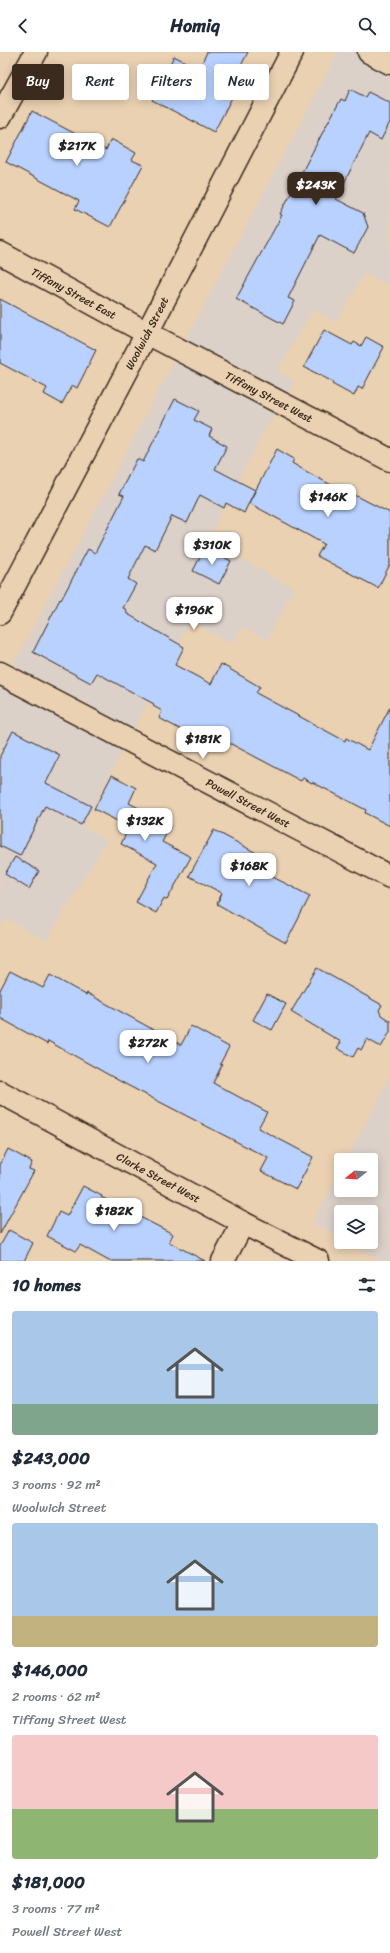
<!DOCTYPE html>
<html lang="en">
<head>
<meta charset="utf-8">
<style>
	body { margin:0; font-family:Sriracha,sans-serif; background:#f2f2f3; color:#1f2937; height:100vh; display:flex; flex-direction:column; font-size:15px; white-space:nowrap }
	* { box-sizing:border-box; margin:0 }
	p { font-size:13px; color:#747a83 }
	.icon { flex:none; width:22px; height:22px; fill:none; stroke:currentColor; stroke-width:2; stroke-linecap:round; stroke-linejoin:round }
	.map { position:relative; height:1209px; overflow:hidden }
	.drawer { display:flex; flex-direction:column; background:#fff; flex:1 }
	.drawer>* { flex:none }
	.top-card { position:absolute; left:12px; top:12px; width:366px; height:36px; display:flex; gap:8px }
	.needle { width:26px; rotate:253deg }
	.fabs { position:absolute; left:334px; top:1101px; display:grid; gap:8px }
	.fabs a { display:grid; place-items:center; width:44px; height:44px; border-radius:4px; background:#fff; box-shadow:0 2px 10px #0003; font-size:20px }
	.price { position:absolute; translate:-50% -34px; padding:0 9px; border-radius:8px; background:#fff; color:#222; font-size:13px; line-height:26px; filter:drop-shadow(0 1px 2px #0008) }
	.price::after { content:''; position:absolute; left:50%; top:24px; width:12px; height:9px; margin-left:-6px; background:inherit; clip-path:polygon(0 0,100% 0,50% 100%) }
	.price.selected { background:#3b2a1e; color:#fff }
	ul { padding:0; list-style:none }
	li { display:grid; align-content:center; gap:8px; height:212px; padding:0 12px }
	li span { display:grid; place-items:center; height:124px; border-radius:4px; color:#555 }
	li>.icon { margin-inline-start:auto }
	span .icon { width:72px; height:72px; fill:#fffc; stroke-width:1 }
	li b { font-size:17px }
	h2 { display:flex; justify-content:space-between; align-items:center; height:48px; padding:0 12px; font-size:17px }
	.pill { padding:0 14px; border-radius:4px; background:#fff; box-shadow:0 2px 10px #0003; font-size:14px; line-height:36px }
	.pill.selected { background:#3b2a1e; color:#fff }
	header { display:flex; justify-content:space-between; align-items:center; height:52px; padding:0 12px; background:#fff; font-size:18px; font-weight:700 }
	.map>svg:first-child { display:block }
</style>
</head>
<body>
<header><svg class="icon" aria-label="back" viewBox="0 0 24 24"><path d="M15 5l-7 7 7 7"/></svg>Homiq<svg class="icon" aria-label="search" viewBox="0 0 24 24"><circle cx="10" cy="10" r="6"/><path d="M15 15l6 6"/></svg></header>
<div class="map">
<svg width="390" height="1209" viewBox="0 0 390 1209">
	<rect width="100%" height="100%" fill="#ead1b2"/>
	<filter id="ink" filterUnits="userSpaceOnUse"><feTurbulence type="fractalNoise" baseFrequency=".025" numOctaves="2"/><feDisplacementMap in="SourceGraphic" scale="8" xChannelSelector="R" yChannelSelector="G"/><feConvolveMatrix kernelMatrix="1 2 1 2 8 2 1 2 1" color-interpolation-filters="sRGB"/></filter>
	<g filter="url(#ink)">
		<g fill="#dbd1c9">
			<path d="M338,0H390V234L365,221L336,270L313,258L277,319L295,329L267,374L207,488L294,536L267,588L242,575L233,592L190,570L83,774L107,788L46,889L6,866L0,877V638Z"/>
			<path d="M390,1025V1209H383L347,1190H371V1160H341V1187L313,1171L341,1118V1138H371V1108H346Z"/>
		</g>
		<g fill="#b8d1ff" stroke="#3b2a1e">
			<path d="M207,0H248L231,33L237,36L214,80L152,48L174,4L199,17Z"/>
			<path d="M350,37L365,45L368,40L390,51V70L381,88L369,81L336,147L363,161L368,175L354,201L320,183L288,246L295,249L283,272L236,247L282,163L280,162L326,74L341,47L345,49Z"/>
			<path d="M32,59L106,98L111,87L136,101L132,108L143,113L110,175L75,157L79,149L6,110Z"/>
			<path d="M0,247L96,298L77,336L72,333L62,352L44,342L47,336L0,311Z"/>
			<path d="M324,278L352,293L354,290L361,294L366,285L384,295L362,337L358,335L354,344L332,332L333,330L304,315Z"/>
			<path d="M175,347L199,359L194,368L212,377L209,384L227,394L215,417L255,438L244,461L226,451L224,456L200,443L187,471L172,464L155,498L145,493L128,527L136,532L123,556L127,558L126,561L184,595L175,613L211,632L221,612L260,635L256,641L345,689L346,686L368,698L390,655V774L365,761L366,758L312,730V731L303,726L301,729L218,685L215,692L206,686L204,690L159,666L162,659L153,654L154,652L97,621L91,631L33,600L60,547L61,548L88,497L95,501L124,444L119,442L137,407L143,410Z"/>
			<path d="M277,397L294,407L292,411L302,417L349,443L351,441L390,461V512L378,536L317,504L324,492L249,451Z"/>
			<path d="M205,495L231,509L219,532L193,519Z"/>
			<path d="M13,679L60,703L46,731L91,754L81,773L45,754L20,804L0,794V704Z"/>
			<path d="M112,723L136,736L129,751L171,773L162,790L191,805L167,848L164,846L156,861L136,850L157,811L121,792L129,775L94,757Z"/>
			<path d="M214,778L271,809L265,821L310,844L286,891L217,852L222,841L189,824Z"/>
			<path d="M15,805L39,819L29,837L5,822Z"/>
			<path d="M317,916L382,953L379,958L381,963L390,969V980L381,995L367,987L361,998L358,996L353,1005L337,996L341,990L291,960Z"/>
			<path d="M10,919L43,936L50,923L86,943L87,941L181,993L191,974L229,995L220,1012L222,1013L213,1031L267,1060L258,1076L313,1105L296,1137L261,1119L268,1106L127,1033L48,989L47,992L0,966V938Z"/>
			<path d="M267,942L286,952L272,978L253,968Z"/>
			<path d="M8,1097L32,1110L29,1117L34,1119L0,1182V1113Z"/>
			<path d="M83,1134L102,1144L101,1145L173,1182L169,1190L205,1209H109L80,1193L76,1199L47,1184L59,1160L67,1164Z"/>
			<path d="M9,1178L33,1191L24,1209H0V1194Z"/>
		</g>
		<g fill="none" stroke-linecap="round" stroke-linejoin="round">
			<g stroke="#3b2a1e" stroke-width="25">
				<g id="minor">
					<path d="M369,0L390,11"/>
					<path d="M0,65L36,0"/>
					<path id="s1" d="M0,201L147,281L390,408"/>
					<path id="s2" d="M0,621L390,825"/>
					<path id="s3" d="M0,1040L243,1171L318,1209"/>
					<path d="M223,1209L243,1171"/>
				</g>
			</g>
			<g stroke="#3b2a1e" stroke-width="25">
				<g id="major">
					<path id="s4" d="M0,561L147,281L292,0"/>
				</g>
			</g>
			<use href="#minor" stroke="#ead1b2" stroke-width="22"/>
			<use href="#major" stroke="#ead1b2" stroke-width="22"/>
		</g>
	</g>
	<g text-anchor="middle" stroke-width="3" stroke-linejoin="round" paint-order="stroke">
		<g font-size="11" fill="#3b2a1e" stroke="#ead1b2">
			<text dy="4" stroke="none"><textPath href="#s1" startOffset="84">Tiffany Street East</textPath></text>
			<text dy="4" stroke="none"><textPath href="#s4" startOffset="316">Woolwich Street</textPath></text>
			<text dy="4" stroke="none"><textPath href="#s1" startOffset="305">Tiffany Street West</textPath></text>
			<text dy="4" stroke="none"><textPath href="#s2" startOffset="280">Powell Street West</textPath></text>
			<text dy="4" stroke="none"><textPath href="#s3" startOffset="180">Clarke Street West</textPath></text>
		</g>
	</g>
</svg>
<div class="fabs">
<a><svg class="needle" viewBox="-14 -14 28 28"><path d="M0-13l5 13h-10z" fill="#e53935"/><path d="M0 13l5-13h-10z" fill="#747a83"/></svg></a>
<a><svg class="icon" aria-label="layers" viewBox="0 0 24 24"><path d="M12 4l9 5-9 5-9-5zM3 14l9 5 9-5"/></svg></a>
</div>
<b class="price" style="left:77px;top:115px">$217K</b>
<b class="price selected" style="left:316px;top:154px">$243K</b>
<b class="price" style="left:328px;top:466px">$146K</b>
<b class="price" style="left:212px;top:514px">$310K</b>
<b class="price" style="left:194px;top:579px">$196K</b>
<b class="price" style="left:203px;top:708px">$181K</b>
<b class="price" style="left:145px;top:790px">$132K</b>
<b class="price" style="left:249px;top:835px">$168K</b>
<b class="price" style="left:148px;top:1012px">$272K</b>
<b class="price" style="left:114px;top:1180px">$182K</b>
<div class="top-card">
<a class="pill selected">Buy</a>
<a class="pill">Rent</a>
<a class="pill">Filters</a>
<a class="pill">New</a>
</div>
</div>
<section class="drawer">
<h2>10 homes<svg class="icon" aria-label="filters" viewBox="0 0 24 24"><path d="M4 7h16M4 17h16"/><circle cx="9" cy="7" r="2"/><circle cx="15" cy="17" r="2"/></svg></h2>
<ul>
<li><span style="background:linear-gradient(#a9c7e8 75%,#7fa58c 0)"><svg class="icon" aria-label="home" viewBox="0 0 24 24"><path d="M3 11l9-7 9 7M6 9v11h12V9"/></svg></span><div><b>$243,000</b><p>3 rooms · 92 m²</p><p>Woolwich Street</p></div></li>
<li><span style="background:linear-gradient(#a9c7e8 75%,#c2b280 0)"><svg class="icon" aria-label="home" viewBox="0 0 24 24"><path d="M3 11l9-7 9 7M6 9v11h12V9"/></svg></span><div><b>$146,000</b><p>2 rooms · 62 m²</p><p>Tiffany Street West</p></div></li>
<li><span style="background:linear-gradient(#f6c9c9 60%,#8fb573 0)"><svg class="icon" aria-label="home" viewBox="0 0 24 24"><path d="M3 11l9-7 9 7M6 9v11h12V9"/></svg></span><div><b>$181,000</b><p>3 rooms · 77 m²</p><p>Powell Street West</p></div></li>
</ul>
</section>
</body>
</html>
